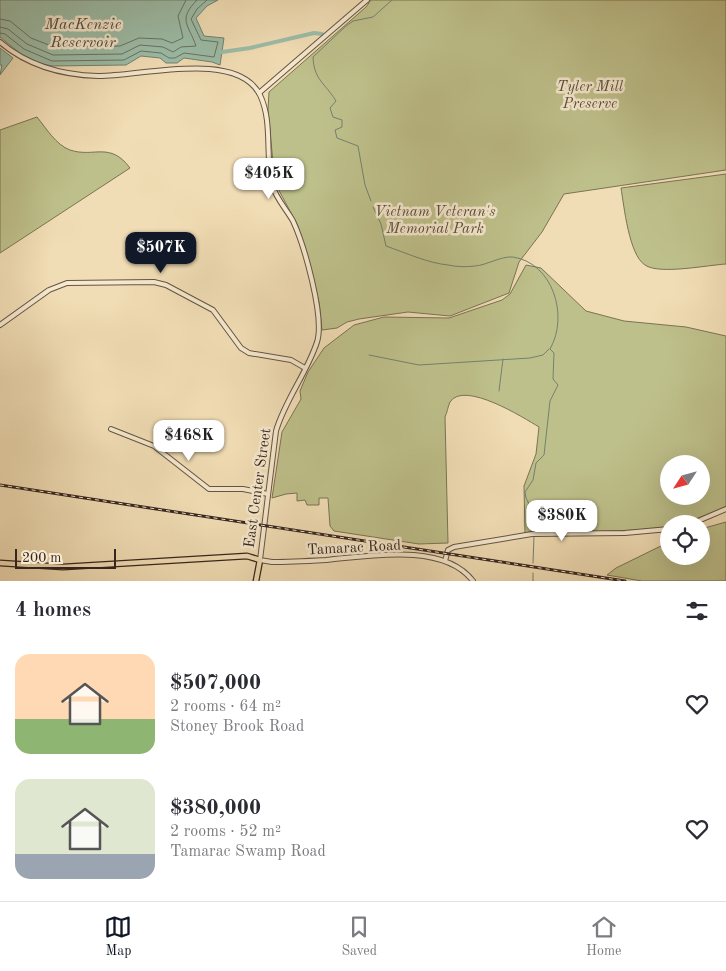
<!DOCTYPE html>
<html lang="en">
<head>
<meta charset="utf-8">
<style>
	body { margin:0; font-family:"Old Standard TT",serif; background:#f7f7f7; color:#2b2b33; height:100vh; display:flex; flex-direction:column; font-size:19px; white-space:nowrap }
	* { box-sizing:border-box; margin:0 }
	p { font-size:16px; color:#7c7c81 }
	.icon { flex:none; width:28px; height:28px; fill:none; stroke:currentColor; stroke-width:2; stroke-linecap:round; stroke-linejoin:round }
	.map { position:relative; height:581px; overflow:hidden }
	.drawer { display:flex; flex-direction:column; background:#fff; flex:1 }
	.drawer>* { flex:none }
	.needle { width:32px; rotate:234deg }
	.tools { position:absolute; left:660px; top:455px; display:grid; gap:10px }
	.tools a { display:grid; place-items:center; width:50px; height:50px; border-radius:50%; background:#fff; box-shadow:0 5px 20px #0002; font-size:25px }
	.scale { position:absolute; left:15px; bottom:12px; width:101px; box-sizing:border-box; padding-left:5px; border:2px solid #36261f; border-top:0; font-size:14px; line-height:18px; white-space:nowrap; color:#36261f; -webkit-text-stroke:4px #f6e9cf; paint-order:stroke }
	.price { position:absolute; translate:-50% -42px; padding:0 11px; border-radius:10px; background:#fff; color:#222; font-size:16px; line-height:32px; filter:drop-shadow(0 1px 2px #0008) }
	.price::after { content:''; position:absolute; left:50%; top:30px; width:15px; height:11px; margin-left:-8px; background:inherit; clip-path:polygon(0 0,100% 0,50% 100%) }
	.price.active { background:#111827; color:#fff }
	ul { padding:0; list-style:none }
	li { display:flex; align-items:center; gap:15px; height:125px; padding:0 15px }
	li span { display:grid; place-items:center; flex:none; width:140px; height:100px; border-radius:15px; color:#555 }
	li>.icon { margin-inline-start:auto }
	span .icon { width:60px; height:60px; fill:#fffc; stroke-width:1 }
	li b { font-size:21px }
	h2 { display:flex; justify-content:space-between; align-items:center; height:60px; padding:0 15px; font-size:21px }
	.dock { display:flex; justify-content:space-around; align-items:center; height:70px; border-top:1px solid #e1e1e2; background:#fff; font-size:14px; color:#7c7c81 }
	.dock a { display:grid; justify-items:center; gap:2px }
	.dock .active { color:#111827 }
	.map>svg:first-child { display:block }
</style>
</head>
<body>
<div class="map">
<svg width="726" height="581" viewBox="0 0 726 581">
	<rect width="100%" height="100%" fill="#f1ddb5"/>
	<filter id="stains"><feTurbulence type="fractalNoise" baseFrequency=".004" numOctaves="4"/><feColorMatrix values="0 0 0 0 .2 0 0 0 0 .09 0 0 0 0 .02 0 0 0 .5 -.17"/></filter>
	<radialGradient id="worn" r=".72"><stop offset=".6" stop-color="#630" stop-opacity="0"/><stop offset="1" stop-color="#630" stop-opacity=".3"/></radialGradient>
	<g fill="#bec08b" stroke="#7a7355" fill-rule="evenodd">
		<path d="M371,0H726V170L564,194L542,232L519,262L509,293L450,316L408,312L359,319L347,322L337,328L322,330L319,302L298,226L275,183L268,110L269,92L366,7Z"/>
		<path d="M37,117C46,128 56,145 70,150C94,158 110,141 130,168L0,253V130Z"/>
		<path d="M726,174V264C708,265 659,275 645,265C629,255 624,206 621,188Z"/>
		<path d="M526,265L541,268L586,311L624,321L686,327L726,336V508L682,524H669V527L639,530L525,534L524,486L536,454L539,427C524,418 464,380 450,402C448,406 447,413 445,417L448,543L419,544L334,531L330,526L328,498H319V505H307L305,500L297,501V493L286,494L272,498L282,432L301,399L300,391L308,372L324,348L354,325L384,317L449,318L502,300L510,294ZM669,464H701V496H669Z"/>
		<path d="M726,522V581H642L607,575L616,568L669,542V556H701V529Z"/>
	</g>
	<g fill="#9cbda8" stroke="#738171">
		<path d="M0,0H218L207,6L196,18L204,36L224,38L220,65L212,62L184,58L177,63H166L160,58L141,56L126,65L52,66L39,63L21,54L0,37Z"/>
		<path d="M0,48L13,58L0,75L2,65H0Z"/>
	</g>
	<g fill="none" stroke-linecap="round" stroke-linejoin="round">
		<g stroke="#697264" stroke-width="1">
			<path d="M0,19L10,21L31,38L54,47L120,46L139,38L162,39L172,43L183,38L178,16L186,0"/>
			<path d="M0,27L8,29L27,44L53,55L122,54L140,45L163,47L173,52L181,47L196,46C189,25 177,20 197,0"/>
			<path d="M0,33L5,34L24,49L52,61L124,60L141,51L161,53L169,58H175L184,53L214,57L218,42L201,40L191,19L197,9L207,0"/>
		</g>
		<g stroke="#738171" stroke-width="1">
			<path d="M371,201L365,185L358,146L337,138L335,130L342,127V120L333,117L330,108L336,101C325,83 314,80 313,57L346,26L353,21L373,17L392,0"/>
			<path d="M373,207L381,224L386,246C406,253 428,263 448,265C457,267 467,267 475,266C487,265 501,256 513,257C553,263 569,316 550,349L554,353L553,379L558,385L550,401L544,455L536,463L533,480L525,492L526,498L533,512L534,531"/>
			<path d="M369,355L419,365L530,358L543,355L549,349"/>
			<path d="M499,391L503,359"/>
			<path d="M533,563L534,536"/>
			<path d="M533,581V573"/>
		</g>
		<path stroke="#9cbda8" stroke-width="4" d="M222,52L250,48L314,33L322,34"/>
		<g stroke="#655444" stroke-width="6">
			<g id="minor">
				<path d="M0,42C28,66 61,75 98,76C138,77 237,49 260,95C273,122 265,156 272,185C276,198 286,209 293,221C304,245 325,317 317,342C307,373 285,400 276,431L260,560L272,562C290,562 308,561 326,560C368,556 444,542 473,581"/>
				<path d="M259,93L367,0"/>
				<path d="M0,325L49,290L67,283L154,282L166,285L213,310L241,348L249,353L291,360L305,368"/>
				<path d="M111,429L154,446L209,489H243L268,494"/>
				<path d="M691,524L726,509"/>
				<path d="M445,561L448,550L454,547L532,534L625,533L669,529"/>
			</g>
		</g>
		<g stroke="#36261f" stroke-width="7">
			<path id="major" d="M0,563L63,567L247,556L260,560L256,581"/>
		</g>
		<use href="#minor" stroke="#f6e9cf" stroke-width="4"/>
		<use href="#major" stroke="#f1ddb5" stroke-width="4.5"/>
		<g stroke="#36261f" stroke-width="3">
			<path id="rail" d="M0,485L625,581"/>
		</g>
		<use href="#rail" stroke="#f6e9cf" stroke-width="1" stroke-dasharray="4" stroke-linecap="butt"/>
	</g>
	<g text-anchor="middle" stroke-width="5" stroke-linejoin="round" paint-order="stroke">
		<g font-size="15" font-style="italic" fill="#584c3a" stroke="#f6e9cf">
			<text x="590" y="91">Tyler Mill<tspan x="590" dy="17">Preserve</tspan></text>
			<text x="435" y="216">Vietnam Veteran's<tspan x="435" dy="17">Memorial Park</tspan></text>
		</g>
		<g font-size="15" fill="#36261f" stroke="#f6e9cf">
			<text transform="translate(257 488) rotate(-82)" y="5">East Center Street</text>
			<text transform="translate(354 547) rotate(-3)" y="5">Tamarac Road</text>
		</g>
		<g font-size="16" font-style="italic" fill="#504c41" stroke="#f6e9cf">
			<text x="83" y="29">MacKenzie<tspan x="83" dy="18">Reservoir</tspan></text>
		</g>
	</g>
	<rect width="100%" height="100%" filter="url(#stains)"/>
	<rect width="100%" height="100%" fill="url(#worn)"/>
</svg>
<div class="tools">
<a><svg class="needle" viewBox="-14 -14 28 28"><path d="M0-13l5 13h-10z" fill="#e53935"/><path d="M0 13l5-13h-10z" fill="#7c7c81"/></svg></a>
<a><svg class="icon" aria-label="locate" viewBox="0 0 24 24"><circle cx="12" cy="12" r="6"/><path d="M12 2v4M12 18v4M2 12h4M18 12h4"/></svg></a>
</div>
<div class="scale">200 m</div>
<b class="price" style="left:269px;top:200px">$405K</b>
<b class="price active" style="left:161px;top:274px">$507K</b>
<b class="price" style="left:189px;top:462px">$468K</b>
<b class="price" style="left:562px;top:542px">$380K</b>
</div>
<section class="drawer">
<h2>4 homes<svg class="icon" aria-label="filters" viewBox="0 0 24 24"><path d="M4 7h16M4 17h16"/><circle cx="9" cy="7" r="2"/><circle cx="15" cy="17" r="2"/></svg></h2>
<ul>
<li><span style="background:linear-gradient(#ffd9b3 65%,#8fb573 0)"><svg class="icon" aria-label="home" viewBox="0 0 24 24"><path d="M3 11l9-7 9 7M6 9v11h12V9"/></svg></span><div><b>$507,000</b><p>2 rooms · 64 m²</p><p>Stoney Brook Road</p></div><svg class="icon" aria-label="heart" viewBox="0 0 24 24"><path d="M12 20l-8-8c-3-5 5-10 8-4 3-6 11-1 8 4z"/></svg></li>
<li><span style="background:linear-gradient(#dfe7d0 75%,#9aa5b1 0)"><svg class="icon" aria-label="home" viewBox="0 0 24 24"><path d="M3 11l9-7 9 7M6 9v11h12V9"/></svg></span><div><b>$380,000</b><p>2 rooms · 52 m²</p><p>Tamarac Swamp Road</p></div><svg class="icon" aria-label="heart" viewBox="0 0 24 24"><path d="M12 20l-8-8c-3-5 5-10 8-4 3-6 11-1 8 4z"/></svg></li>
</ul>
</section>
<nav class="dock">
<a class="active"><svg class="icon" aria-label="map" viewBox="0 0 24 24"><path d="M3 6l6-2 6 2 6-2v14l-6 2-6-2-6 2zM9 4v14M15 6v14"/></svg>Map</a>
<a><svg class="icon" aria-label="saved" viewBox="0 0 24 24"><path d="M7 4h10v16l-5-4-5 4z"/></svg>Saved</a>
<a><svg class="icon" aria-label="home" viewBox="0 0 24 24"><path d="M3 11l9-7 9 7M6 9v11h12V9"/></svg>Home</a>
</nav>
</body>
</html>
